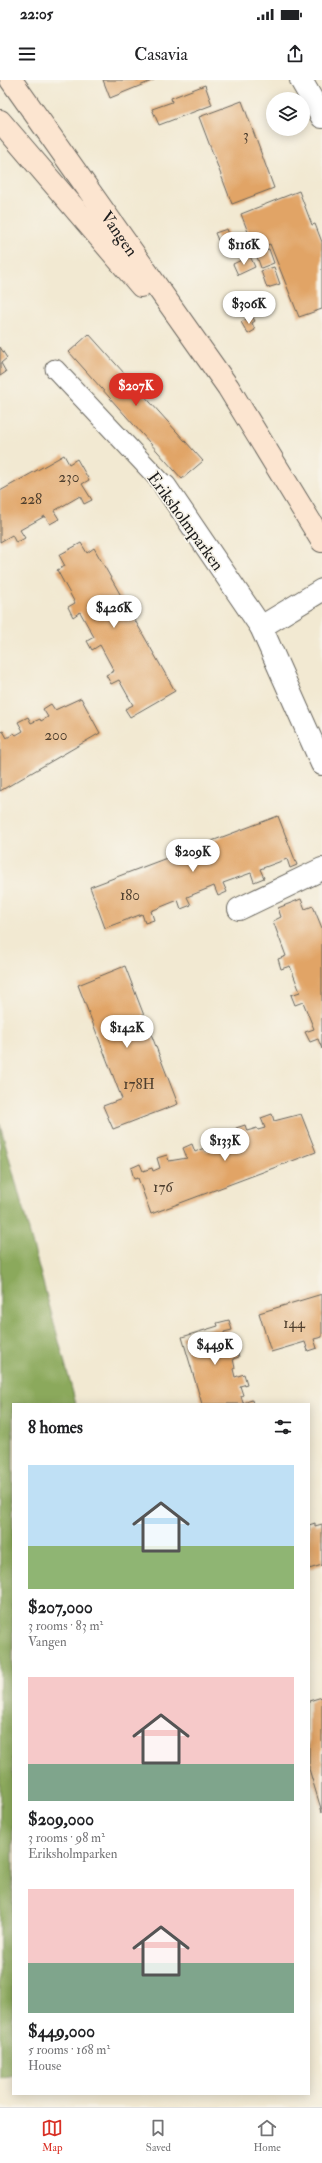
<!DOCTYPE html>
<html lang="en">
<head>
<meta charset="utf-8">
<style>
	body { margin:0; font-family:"IM FELL Double Pica",serif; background:#f6f6f6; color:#202124; height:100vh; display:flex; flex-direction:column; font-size:15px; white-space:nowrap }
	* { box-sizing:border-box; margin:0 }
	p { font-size:13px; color:#757577 }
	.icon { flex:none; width:22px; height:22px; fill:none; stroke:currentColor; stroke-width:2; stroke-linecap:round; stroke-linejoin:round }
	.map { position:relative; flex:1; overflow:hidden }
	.sheet { position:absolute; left:12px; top:1323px; width:298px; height:692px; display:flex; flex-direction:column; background:#fff; border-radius:0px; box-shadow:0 2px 10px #0003 }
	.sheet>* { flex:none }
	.controls { position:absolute; left:266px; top:12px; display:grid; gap:8px }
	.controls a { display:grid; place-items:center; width:44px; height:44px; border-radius:50%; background:#fff; box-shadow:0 2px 10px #0003; font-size:20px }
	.price { position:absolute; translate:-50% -34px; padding:0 9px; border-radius:14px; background:#fff; color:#222; font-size:13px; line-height:26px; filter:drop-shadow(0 1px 2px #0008) }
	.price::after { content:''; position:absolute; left:50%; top:24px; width:12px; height:9px; margin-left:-6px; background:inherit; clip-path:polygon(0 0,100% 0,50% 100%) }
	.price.on { background:#d93025; color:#fff }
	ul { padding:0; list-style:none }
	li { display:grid; align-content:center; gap:8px; height:212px; padding:0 16px }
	li span { display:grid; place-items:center; height:124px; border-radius:0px; color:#555 }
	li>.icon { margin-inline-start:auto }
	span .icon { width:72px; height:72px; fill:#fffc; stroke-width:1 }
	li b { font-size:17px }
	h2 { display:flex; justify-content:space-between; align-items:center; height:48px; padding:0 16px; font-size:17px }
	.status { display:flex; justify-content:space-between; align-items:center; height:28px; padding:0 20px; background:#fff; direction:ltr }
	.status svg { height:11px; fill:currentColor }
	header { display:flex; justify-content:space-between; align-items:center; height:52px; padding:0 16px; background:#fff; font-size:18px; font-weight:600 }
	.menu { display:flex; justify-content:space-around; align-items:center; height:56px; border-top:1px solid #e0e0e0; background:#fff; font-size:11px; color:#757577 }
	.menu a { display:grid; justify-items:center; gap:2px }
	.menu .on { color:#d93025 }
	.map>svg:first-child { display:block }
</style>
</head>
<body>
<div class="status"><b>22:05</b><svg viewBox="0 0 49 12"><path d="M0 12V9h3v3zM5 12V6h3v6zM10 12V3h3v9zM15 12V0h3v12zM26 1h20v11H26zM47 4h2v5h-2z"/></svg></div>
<header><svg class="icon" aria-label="menu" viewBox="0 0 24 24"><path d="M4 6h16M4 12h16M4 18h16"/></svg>Casavia<svg class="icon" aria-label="share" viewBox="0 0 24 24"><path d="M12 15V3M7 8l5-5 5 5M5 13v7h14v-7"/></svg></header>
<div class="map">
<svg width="322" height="2027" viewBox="0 0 322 2027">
	<rect width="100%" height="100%" fill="#f7f3e8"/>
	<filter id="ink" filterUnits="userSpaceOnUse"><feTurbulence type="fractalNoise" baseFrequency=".025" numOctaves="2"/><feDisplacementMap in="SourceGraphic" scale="8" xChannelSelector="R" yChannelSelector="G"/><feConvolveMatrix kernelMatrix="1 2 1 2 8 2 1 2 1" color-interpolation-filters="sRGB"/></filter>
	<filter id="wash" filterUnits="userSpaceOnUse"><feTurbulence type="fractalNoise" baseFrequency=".012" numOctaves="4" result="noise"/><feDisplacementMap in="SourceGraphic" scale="16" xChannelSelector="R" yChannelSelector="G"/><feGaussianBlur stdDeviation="0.9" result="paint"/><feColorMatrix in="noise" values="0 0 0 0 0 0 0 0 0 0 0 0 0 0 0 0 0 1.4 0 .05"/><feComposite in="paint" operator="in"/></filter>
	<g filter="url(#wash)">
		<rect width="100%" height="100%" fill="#f2e9d2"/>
		<path fill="#8ba95c" stroke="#54623c" d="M0,1044L76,1324H13V1995L0,1998Z"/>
		<g id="blocks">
			<g fill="#e1a466">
				<path d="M103,0H154L110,18Z"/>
				<path d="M205,5L212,25L159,45L152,29L172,22L171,18Z"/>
				<path d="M242,21L274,108L232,124L199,37Z"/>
				<path d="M299,111L312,145L315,144L322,162V229L299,237L270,164L255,170L241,134Z"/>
				<path d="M227,149L234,168L223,172L215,153Z"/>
				<path d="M269,169L274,183L261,188L256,174Z"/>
				<path d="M250,176L255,187L238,195L233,184Z"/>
				<path d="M274,187L280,204L267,208L261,191Z"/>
				<path d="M252,236L255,241L252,243L255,250L248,254L241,242Z"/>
				<path d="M89,254L203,381L182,399L69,272Z"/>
				<path d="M0,267L7,278L1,283L6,292L0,296Z"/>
				<path d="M64,375L69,384L77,379L89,400L82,404L92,420L84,424L80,416L54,431L59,439L50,444L45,436L20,450L25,458L16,463L12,455L0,462V411Z"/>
				<path d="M81,463L87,473L94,468L175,611L130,637L125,629L133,625L119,600L111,604L106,595L114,591L100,565L92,570L87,561L94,557L80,532L73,537L68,527L75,523L57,490L65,486L59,475Z"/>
				<path d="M81,618L100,653L0,711V653L3,651L7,658L14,653L16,655L23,651L18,642L28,637L31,643L40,639L41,641L48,637L43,629L51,624L55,630Z"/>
				<path d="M278,736L297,785L290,788L287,779L260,789L264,798L254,802L251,793L223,803L227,812L218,816L214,806L187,817L191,825L181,829L178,820L151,831L154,840L145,843L142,834L105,848L90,807Z"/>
				<path d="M301,819L305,829L313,826L322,848V969L318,959L310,962L305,952L314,949L303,922L295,925L291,915L300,912L290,886L281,889L278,879L286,876L273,841L281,837L278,828Z"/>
				<path d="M125,886L178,1024L113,1049L103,1026L122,1019L78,905Z"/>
				<path d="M272,1034L274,1041L301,1034L316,1072L151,1134L138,1098L134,1099L131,1088L140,1084L143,1091L152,1088L153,1091L160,1088L157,1078L167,1075L169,1081L187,1078L183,1068L192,1064L195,1072L204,1068L206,1071L213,1068L210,1058L219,1055L221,1061L231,1058V1061L239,1058L236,1048L245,1045L247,1051L257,1048L258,1050L265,1048L261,1038Z"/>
				<path d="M322,1214V1257L314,1259L317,1268L308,1271L305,1262L271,1272L259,1233Z"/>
				<path d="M229,1240L232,1250L224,1252L227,1270L236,1267L239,1277L233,1279L235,1288L233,1289L235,1297L244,1294L247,1304L240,1306L243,1315L241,1316L243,1323L252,1320L253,1324H202L182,1257L218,1246L217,1243Z"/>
				<path d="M315,1443V1446L322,1444V1485L309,1489V1445Z"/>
				<path d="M322,1617V1732L309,1689V1621Z"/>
			</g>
		</g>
	</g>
	<g filter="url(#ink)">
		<use href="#blocks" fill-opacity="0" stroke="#67645c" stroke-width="1"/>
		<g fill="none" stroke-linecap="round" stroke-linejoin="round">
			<g stroke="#67645c" stroke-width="21">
				<path id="lane" d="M55,289L165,406"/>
			</g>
			<g stroke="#67645c" stroke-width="24">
				<g id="street">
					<path d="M301,0L322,37"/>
					<path d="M165,406L261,547L322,684"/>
					<path d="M261,547L322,510"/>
					<path d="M239,829L322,789"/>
				</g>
			</g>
			<g stroke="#67645c" stroke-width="24">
				<g id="secondary">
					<path id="s1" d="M11,0L228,307L322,461"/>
					<path d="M0,41L141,206"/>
				</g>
			</g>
			<use href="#lane" stroke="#fff" stroke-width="19"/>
			<use href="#street" stroke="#fff" stroke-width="22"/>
			<use href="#secondary" stroke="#fce5d0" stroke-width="22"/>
		</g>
	</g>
	<g text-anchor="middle" stroke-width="3.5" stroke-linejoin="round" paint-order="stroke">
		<g font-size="15" fill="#4d3e2e">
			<text x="246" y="60">3</text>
			<text x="69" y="402">230</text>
			<text x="31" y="424">228</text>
			<text x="56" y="660">200</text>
			<text x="130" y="820">180</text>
			<text x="139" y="1009">178H</text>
			<text x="163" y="1112">176</text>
			<text x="294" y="1248">144</text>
		</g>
		<g font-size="17" fill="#1c1c1c" stroke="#f7f3e8">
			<text dy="6" stroke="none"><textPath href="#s1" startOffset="188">Vangen</textPath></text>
			<text transform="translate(186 441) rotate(54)" y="6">Eriksholmparken</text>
		</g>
	</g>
</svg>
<div class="controls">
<a><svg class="icon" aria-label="layers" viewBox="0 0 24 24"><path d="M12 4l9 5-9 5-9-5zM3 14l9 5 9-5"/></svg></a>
</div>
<b class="price" style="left:244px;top:186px">$116K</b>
<b class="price" style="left:249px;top:245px">$306K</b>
<b class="price on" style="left:136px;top:327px">$207K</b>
<b class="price" style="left:114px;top:549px">$426K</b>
<b class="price" style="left:193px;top:793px">$209K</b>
<b class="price" style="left:127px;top:969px">$142K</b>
<b class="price" style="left:225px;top:1082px">$133K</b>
<b class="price" style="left:215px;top:1286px">$449K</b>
<section class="sheet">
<h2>8 homes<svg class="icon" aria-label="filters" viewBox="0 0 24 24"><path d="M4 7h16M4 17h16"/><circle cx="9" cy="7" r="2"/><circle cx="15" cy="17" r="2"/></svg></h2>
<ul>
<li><span style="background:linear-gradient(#bfe0f5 65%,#8fb573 0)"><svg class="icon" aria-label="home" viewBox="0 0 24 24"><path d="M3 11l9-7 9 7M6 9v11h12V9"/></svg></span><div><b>$207,000</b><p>3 rooms · 83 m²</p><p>Vangen</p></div></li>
<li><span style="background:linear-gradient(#f6c9c9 70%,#7fa58c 0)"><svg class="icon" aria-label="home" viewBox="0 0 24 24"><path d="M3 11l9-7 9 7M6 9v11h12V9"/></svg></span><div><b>$209,000</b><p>3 rooms · 98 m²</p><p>Eriksholmparken</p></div></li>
<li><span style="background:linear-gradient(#f6c9c9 60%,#7fa58c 0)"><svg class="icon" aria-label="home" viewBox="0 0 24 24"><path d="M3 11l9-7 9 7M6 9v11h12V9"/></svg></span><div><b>$449,000</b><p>5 rooms · 168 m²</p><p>House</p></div></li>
</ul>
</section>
</div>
<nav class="menu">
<a class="on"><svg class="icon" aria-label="map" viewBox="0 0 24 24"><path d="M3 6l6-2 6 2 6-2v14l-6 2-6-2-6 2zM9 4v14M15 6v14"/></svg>Map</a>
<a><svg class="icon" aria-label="saved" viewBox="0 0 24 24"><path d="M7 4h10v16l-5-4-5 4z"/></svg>Saved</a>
<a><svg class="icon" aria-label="home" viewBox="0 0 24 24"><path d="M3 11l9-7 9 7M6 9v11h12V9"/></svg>Home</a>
</nav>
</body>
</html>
